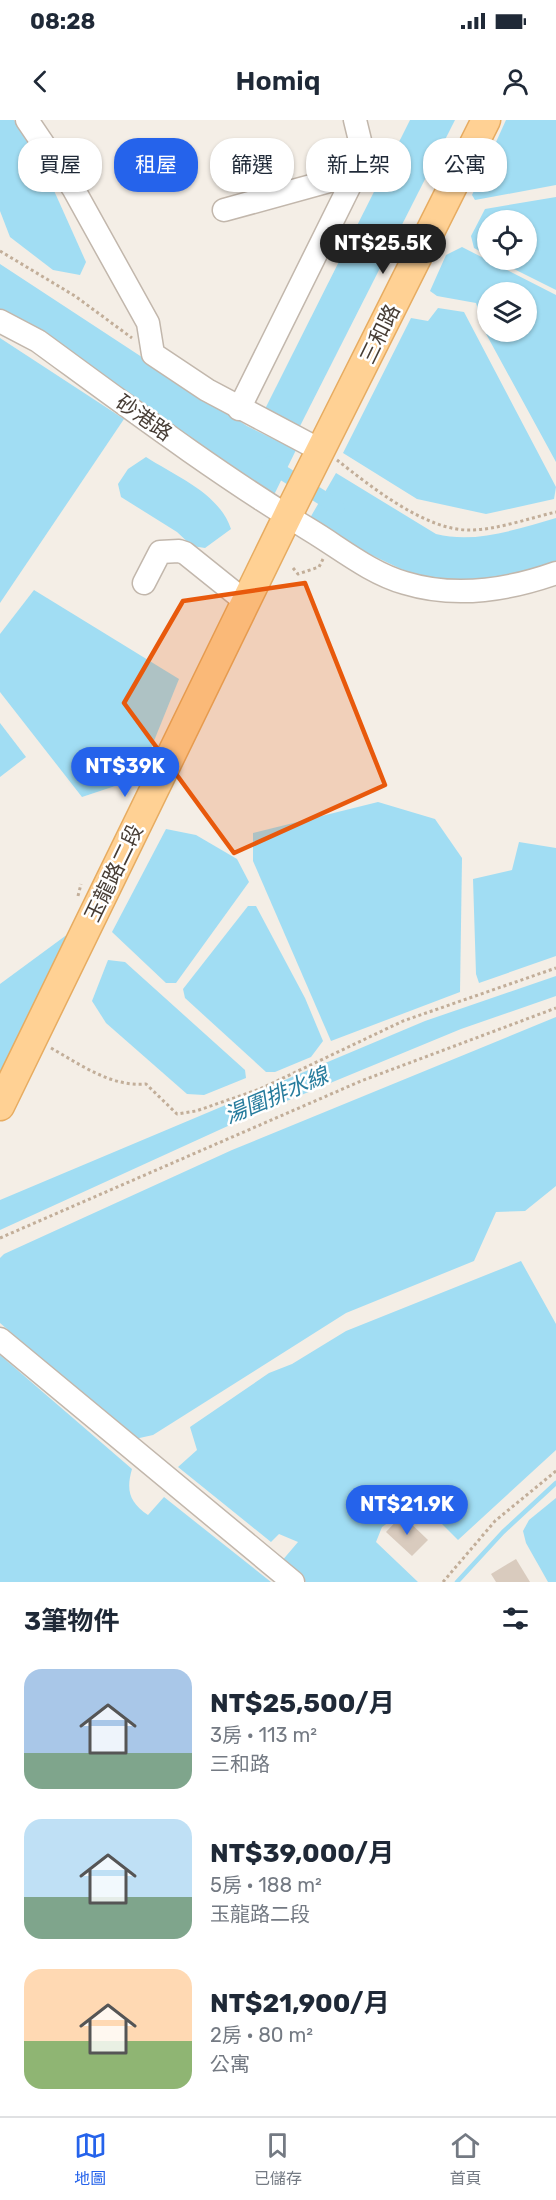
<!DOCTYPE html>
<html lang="zh-TW">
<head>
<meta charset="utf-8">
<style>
	body { margin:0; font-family:Rubik,"Noto Sans TC",sans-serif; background:#f2f2f3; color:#1f2937; height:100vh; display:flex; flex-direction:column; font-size:22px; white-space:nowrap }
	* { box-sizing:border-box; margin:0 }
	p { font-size:20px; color:#747a83 }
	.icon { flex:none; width:33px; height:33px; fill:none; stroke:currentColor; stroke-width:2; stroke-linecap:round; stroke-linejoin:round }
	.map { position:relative; height:1462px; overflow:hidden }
	.drawer { display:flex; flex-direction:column; background:#fff; flex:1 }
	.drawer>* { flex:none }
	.hud { position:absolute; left:18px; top:18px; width:520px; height:54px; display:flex; gap:12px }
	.buttons { position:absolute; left:477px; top:90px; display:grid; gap:12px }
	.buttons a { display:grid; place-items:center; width:60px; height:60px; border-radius:50%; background:#fff; box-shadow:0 2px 4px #0004; font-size:30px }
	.price { position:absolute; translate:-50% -51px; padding:0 14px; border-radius:21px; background:#2563eb; color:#fff; font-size:20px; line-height:39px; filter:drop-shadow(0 2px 3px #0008) }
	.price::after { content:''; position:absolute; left:50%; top:36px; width:18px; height:14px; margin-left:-9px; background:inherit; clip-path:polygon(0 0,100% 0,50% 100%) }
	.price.on { background:#222; color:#fff }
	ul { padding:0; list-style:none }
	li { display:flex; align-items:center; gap:18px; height:150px; padding:0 24px }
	li span { display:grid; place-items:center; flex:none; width:168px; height:120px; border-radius:18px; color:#555 }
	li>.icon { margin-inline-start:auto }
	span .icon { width:72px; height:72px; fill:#fffc; stroke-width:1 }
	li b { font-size:26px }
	h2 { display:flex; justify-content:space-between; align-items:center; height:72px; padding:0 24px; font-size:26px }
	.tag { padding:0 21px; border-radius:24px; background:#fff; box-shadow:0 2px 4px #0004; font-size:21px; line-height:54px }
	.tag.on { background:#2563eb; color:#fff }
	.status { display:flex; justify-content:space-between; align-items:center; height:42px; padding:0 30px; background:#fff; direction:ltr }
	.status svg { height:16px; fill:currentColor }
	header { display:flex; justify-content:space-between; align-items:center; height:78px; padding:0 24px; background:#fff; font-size:27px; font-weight:600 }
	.dock { display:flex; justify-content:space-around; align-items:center; height:84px; border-top:2px solid #e0e1e3; background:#fff; font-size:16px; color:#747a83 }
	.dock a { display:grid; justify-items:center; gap:3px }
	.dock .on { color:#2563eb }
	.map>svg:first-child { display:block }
</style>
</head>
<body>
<div class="status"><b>08:28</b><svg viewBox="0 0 49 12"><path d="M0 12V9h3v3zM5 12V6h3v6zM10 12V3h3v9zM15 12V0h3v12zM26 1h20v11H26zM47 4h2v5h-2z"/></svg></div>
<header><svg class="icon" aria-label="back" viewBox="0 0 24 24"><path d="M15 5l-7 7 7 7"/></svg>Homiq<svg class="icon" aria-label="person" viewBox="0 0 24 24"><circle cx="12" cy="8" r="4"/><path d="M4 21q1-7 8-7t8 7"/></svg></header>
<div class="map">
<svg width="556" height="1462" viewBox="0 0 556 1462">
	<rect width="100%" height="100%" fill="#f4eee6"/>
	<g fill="#a1ddf3" fill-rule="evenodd">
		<path d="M0,0H14L47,55L86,142L80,155L53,150L10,117L0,91Z"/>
		<path d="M410,0H455L298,310L264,291Z"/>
		<path d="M506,0H556V65L475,80L472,75Z"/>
		<path d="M556,77V170L496,140H526V100H488L487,135L474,128L471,116L485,89Z"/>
		<path d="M462,127L556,175V342L485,212L476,183L437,176L430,171L446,135ZM488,172H526V212H488Z"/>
		<path d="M0,144L247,306L296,330L272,379L0,193Z"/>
		<path d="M438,188L464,192L556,367L554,379L486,394L417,379L343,333L411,198L428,201Z"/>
		<path d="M0,218L124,299L0,483Z"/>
		<path d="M146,337C177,357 219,373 231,409L205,428L192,426L177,412L121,377L118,364L128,349Z"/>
		<path d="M336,353L436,414C476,424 517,409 556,398V442L494,459H422L344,422L310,398Z"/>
		<path d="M34,470L179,559L139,658L82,677L0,572V514Z"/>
		<path d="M0,603L26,637L0,657Z"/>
		<path d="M378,682L435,699L462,738L460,872L331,921L253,741V713Z"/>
		<path d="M166,709L196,715L237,739L249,762L176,863H166L112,812Z"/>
		<path d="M519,722L556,728V836L479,863L476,854L473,759L512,750Z"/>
		<path d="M248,786H256L305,878L323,921L311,937L275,952H266L185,878L183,869Z"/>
		<path d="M72,811L0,962V864Z"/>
		<path d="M108,840L125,842L245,950L246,958L204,975L187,974L106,903L92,881Z"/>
		<path d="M556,856V876L461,909L241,1000L0,1110V1080L425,901Z"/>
		<path d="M556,897V1066L525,1091L496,1092L474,1141L346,1193L153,1315L135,1319L0,1203V1138L4,1134L232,1030Z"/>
		<path d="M521,1141L556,1204V1330L458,1420L419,1381L382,1407L376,1422L418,1462H306L281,1442L298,1422L279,1414L271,1422L178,1347L197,1330L190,1307L269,1253L292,1244L346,1211Z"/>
		<path d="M0,1235L132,1349C126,1370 129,1382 148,1395L164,1377L271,1462H0Z"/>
		<path d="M556,1378V1462H548L526,1423L523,1411L529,1400Z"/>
	</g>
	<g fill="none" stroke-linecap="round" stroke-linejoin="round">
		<path stroke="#a1ddf3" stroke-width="4.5" d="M457,1462L503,1412L556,1363"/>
		<path stroke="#a1ddf3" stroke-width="15" d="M269,344L337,387"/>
	</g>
	<g fill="#d9cbbe">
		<path d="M402,1395L428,1420L412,1436L386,1412Z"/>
		<path d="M516,1439L530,1462H496L491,1454Z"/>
	</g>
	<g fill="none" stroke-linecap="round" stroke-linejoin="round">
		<g stroke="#c2b7ac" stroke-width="25">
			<g id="minor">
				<path d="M27,0L73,68L148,203L153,234L207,270L320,330"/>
				<path d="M224,90L355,54"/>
				<path d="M0,201L38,221C127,286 216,353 310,410C340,428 370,453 405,463C454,478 508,470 556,453"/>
				<path d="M239,289L364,37L355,0"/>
				<path d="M144,463L160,432L179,431L185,433L246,482"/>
				<path d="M0,1219L293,1462"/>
			</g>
		</g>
		<g stroke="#e7ac61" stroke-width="31">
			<path id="major" d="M0,986L291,389L486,0"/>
		</g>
		<g stroke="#c2ae99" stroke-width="3" stroke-dasharray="3 3" stroke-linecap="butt">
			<path d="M0,131L75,176L132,218"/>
			<path d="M337,340C370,366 426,411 470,410C496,410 530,398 556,392"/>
			<path d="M293,448L298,454L319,447L323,439"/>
			<path d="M78,776L81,764"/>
			<path d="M51,928C81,945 111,967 146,964L177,994L196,991L260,969L403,901L556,848"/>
			<path d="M0,1118L361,961L556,888"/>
			<path d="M443,1462L495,1401L556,1351"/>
		</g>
		<use href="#minor" stroke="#fff" stroke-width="22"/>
		<use href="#major" stroke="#ffd194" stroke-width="28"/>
	</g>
	<path fill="#e8590c" fill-opacity="0.2" stroke="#e8590c" stroke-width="4.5" stroke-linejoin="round" d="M305,463L385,665L234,733L124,583L183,481Z"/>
	<g text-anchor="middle" stroke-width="5" stroke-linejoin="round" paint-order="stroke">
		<g font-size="21" fill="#473d35" stroke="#fff">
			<text transform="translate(380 214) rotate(-64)" y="7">三和路</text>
			<text transform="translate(144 298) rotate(35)" y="7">砂港路</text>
			<text transform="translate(114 753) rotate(-64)" y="7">玉龍路二段</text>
		</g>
		<g font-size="22" font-style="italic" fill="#277c9d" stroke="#fff">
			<text transform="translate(276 975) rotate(-23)" y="8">湯圍排水線</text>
		</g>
	</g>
</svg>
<div class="buttons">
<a><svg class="icon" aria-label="locate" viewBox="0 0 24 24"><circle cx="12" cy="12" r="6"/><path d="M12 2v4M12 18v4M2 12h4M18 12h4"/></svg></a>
<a><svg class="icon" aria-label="layers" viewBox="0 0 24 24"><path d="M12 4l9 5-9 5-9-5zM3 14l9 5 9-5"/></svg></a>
</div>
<b class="price on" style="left:383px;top:155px">NT$25.5K</b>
<b class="price" style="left:125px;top:678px">NT$39K</b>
<b class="price" style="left:407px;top:1416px">NT$21.9K</b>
<div class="hud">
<a class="tag">買屋</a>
<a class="tag on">租屋</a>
<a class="tag">篩選</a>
<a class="tag">新上架</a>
<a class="tag">公寓</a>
</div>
</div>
<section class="drawer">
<h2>3筆物件<svg class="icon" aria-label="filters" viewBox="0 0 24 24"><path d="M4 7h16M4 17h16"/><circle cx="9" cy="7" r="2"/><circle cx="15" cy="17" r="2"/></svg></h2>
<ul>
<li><span style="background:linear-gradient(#a9c7e8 70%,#7fa58c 0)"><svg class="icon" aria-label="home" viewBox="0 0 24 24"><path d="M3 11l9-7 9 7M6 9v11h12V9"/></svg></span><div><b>NT$25,500/月</b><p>3房 · 113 m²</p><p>三和路</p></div></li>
<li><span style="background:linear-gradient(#bfe0f5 65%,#7fa58c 0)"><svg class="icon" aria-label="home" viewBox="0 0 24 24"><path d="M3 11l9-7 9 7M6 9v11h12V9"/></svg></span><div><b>NT$39,000/月</b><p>5房 · 188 m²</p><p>玉龍路二段</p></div></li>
<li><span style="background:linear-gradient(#ffd9b3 60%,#8fb573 0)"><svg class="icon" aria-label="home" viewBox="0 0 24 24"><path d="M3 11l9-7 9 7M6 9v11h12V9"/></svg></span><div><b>NT$21,900/月</b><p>2房 · 80 m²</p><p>公寓</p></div></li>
</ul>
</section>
<nav class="dock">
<a class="on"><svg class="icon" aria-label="map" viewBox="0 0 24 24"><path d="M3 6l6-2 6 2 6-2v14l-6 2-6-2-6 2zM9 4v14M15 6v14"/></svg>地圖</a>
<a><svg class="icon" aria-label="saved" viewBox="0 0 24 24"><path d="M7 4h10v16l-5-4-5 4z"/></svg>已儲存</a>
<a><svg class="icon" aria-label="home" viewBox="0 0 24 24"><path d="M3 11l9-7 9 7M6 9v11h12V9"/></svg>首頁</a>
</nav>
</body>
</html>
